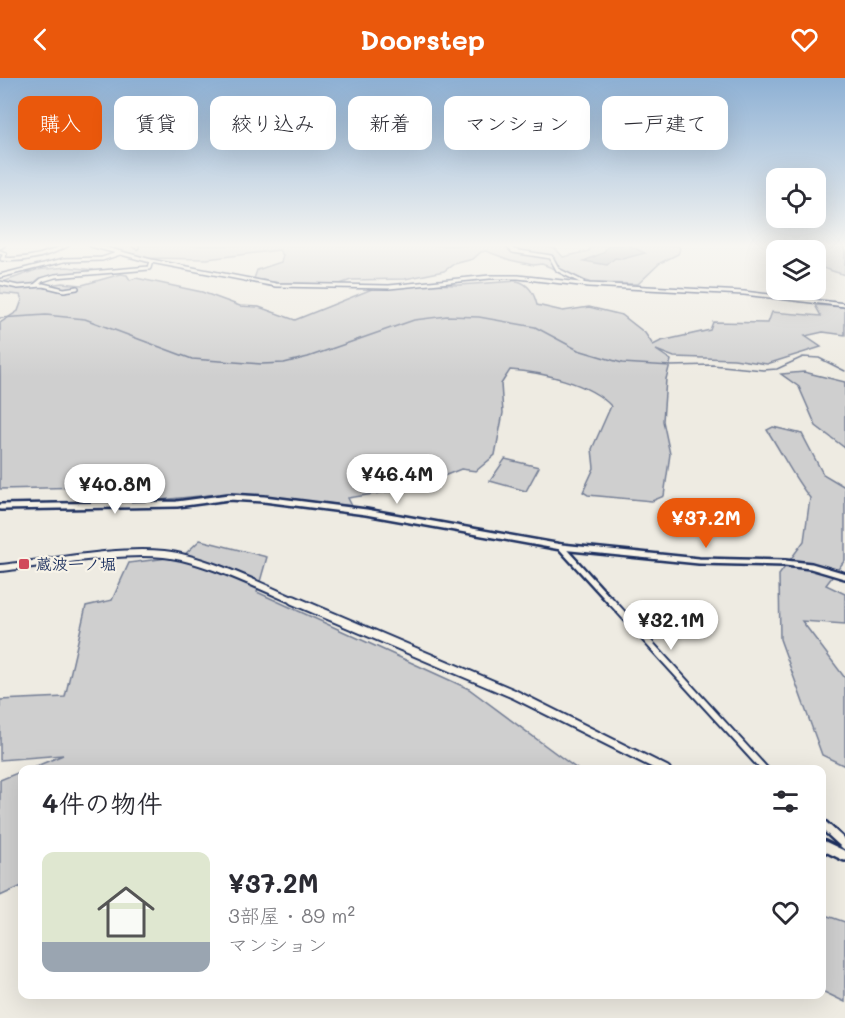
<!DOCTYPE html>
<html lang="ja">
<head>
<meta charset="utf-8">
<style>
	body { margin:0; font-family:Mali,"Klee One",sans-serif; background:#f7f7f7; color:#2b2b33; height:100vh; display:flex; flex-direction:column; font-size:22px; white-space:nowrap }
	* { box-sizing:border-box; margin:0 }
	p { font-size:20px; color:#7c7c81 }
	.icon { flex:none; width:33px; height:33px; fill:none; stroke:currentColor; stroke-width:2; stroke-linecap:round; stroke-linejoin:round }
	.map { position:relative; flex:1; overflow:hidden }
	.details { position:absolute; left:18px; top:687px; width:808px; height:234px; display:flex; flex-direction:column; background:#fff; border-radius:12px; box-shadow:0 6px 24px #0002 }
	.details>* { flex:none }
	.guide { position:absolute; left:18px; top:18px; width:810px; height:54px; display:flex; gap:12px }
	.tools { position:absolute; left:766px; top:90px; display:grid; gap:12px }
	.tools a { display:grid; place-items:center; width:60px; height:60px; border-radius:12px; background:#fff; box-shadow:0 6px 24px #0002; font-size:30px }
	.price { position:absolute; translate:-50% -51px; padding:0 14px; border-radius:21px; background:#fff; color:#222; font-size:20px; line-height:39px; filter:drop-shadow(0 2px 3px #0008) }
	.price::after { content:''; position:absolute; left:50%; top:36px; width:18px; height:14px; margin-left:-9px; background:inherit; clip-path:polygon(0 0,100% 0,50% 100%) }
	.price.on { background:#ea580c; color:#fff }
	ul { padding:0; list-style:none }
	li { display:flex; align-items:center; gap:18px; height:150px; padding:0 24px }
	li span { display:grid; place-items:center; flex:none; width:168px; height:120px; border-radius:12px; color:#555 }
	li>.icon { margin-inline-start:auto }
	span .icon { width:72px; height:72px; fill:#fffc; stroke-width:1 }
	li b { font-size:26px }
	h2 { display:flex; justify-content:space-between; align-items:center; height:72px; padding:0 24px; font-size:26px }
	.pill { padding:0 21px; border-radius:12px; background:#fff; box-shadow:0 6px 24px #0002; font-size:21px; line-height:54px }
	.pill.on { background:#ea580c; color:#fff }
	header { display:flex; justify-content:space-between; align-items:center; height:78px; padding:0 24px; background:#ea580c; color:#fff; font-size:27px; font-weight:700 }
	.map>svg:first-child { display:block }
</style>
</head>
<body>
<header><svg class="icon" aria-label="back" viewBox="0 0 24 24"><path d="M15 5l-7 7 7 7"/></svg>Doorstep<svg class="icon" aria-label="heart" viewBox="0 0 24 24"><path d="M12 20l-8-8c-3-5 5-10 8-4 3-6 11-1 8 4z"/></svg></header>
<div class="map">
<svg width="845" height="940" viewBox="0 0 845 940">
	<rect width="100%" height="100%" fill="#eeebe2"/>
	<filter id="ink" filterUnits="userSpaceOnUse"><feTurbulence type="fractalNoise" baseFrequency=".0167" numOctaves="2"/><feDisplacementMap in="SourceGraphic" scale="12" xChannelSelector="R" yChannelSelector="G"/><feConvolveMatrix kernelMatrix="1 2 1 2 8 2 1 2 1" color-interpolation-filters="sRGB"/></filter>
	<g filter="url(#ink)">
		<g fill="#cfcfcf" stroke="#757f96" stroke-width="1.5">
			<path d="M122,167H543L556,171L563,179L589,173L591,167H678L680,171L678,176L660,185L638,206L591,205L542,186L533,187L510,182L486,173L481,174L473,181L454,186L444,193L405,201L351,202L340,206L280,205L254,201L257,192L281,184L283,177L279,172L207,181L147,180L113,171Z"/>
			<path d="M813,167H845V197L816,188V172H805Z"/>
			<path d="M67,189L94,192L40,200L34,205L44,206L43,208L62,205L82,207L121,196L127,197L130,202L136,200L202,214L240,228L259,229L295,242L372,211L424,206L459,207L517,203C529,206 534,215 537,227L563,233L589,229L622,237L645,255L653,267L661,263L710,252L713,244L768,245L772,234L821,238L815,227L845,229V257L823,254L805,258L821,269L767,286L734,281L674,279L656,272L671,282L666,301L663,343L670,376L664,418L652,423L588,417L583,414L594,390L592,371L611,328C590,305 541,294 510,292L501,306L503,335L495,377L476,393L461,391L434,402L399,412L348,420L352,428L282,420L210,417L150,423L132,408L0,411V245L18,233L22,222L20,217L0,215V205L36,192Z"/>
			<path d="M804,294L845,304V370L816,348L799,309L781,296Z"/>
			<path d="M773,349L802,356L823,396L845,409V482L826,507L845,516V546L802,543L845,600V688L822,677L780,561L779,497L804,463L810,420C793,399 782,375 767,352Z"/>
			<path d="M505,381L539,389L526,413L490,403Z"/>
			<path d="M200,462L267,479L257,514L469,611L577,691L201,692L175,688L156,692H27L63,677L0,682V622L65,619L86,528L112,522L129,485L183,478Z"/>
			<path d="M22,693V808L0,818V702Z"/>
			<path d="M822,836L845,844V924L822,913Z"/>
		</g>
		<path fill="#a6abb5" stroke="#6e7992" stroke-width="1.5" d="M609,167H628L645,175L622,181L615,180L607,187L584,183L603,175Z"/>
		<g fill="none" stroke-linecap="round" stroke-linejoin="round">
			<path stroke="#6e7992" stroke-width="1.5" d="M0,240L46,237L85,241L192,281L262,286L284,285L308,279L414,242L447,238L479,239L535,249L578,272L622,285L671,288L712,287L763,292L777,291L803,279L819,280L845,293"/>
			<g stroke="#1b2f5e" stroke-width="6">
				<g id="minor-far3">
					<path d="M91,167L151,183L276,207L389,209L490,199H518L589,207L744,215L845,227"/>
					<path d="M134,167L137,169"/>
					<path d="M507,167L513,173L551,179L558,192L582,204"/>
					<path d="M0,169L3,167"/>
					<path d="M0,174L5,176L2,181C26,183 46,178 67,167"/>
					<path d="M0,198L64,182L102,181L120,175"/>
					<path d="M0,205L18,209L43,207L64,212L77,210"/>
					<path d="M36,207L42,202L55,198L149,190L151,183"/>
				</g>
			</g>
			<g stroke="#1b2f5e" stroke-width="10">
				<g id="minor-far2">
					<path d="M0,429L177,426L229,419L264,421L366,434L561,469L699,483L785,485L811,488L845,498"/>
					<path d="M561,469L611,524"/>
				</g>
			</g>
			<g stroke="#1b2f5e" stroke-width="10">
				<path id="minor-far1" d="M610,522L765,692"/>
			</g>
			<g stroke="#1b2f5e" stroke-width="13">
				<path id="minor" d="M822,746L845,767"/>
			</g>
			<g stroke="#1b2f5e" stroke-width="10">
				<path id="tertiary-far2" d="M0,490C49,485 116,471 164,476C203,480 260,508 297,524"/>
			</g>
			<g stroke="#1b2f5e" stroke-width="12">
				<path id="tertiary-far1" d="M293,522L514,616L666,692"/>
			</g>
			<g stroke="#1b2f5e" stroke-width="14">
				<path id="tertiary" d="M822,767L845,778"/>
			</g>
			<use href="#minor-far3" stroke="#f7f3e8" stroke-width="3"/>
			<use href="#minor-far2" stroke="#f7f3e8" stroke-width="5"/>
			<use href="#minor-far1" stroke="#f7f3e8" stroke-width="6"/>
			<use href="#minor" stroke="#f7f3e8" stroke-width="8"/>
			<use href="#tertiary-far2" stroke="#f7f3e8" stroke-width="6"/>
			<use href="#tertiary-far1" stroke="#f7f3e8" stroke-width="8"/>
			<use href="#tertiary" stroke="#f7f3e8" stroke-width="9"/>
		</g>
	</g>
	<linearGradient id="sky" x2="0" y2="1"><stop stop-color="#8db0d4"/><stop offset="0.56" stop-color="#f7f6f2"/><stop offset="1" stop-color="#f7f6f2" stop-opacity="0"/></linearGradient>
	<rect width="845" height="299" fill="url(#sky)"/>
	<rect fill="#d1495b" stroke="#f7f3e8" stroke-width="2" x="18" y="480" width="12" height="12" rx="3"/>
	<g text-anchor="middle" stroke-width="4.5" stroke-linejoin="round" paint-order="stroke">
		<g font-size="16" font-weight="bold" fill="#1b2f5e" stroke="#f7f3e8" text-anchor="start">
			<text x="36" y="492">蔵波一ノ堀</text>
		</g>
	</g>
</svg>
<div class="tools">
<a><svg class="icon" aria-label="locate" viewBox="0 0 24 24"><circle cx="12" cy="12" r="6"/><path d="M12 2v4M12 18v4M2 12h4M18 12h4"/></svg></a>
<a><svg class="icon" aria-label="layers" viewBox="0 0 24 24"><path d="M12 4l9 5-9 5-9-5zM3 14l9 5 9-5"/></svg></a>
</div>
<b class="price" style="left:397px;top:427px">¥46.4M</b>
<b class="price" style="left:115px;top:437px">¥40.8M</b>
<b class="price on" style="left:706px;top:471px">¥37.2M</b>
<b class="price" style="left:671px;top:573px">¥32.1M</b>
<div class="guide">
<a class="pill on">購入</a>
<a class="pill">賃貸</a>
<a class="pill">絞り込み</a>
<a class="pill">新着</a>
<a class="pill">マンション</a>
<a class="pill">一戸建て</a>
</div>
<section class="details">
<h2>4件の物件<svg class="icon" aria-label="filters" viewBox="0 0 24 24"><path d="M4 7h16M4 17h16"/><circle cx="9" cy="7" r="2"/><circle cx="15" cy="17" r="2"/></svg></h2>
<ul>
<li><span style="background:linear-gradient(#dfe7d0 75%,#9aa5b1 0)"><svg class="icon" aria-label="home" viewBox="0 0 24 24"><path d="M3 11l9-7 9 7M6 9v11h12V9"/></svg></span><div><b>¥37.2M</b><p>3部屋 · 89 m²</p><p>マンション</p></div><svg class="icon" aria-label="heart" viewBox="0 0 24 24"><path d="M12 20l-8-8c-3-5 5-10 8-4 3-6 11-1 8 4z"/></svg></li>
</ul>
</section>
</div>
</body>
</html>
